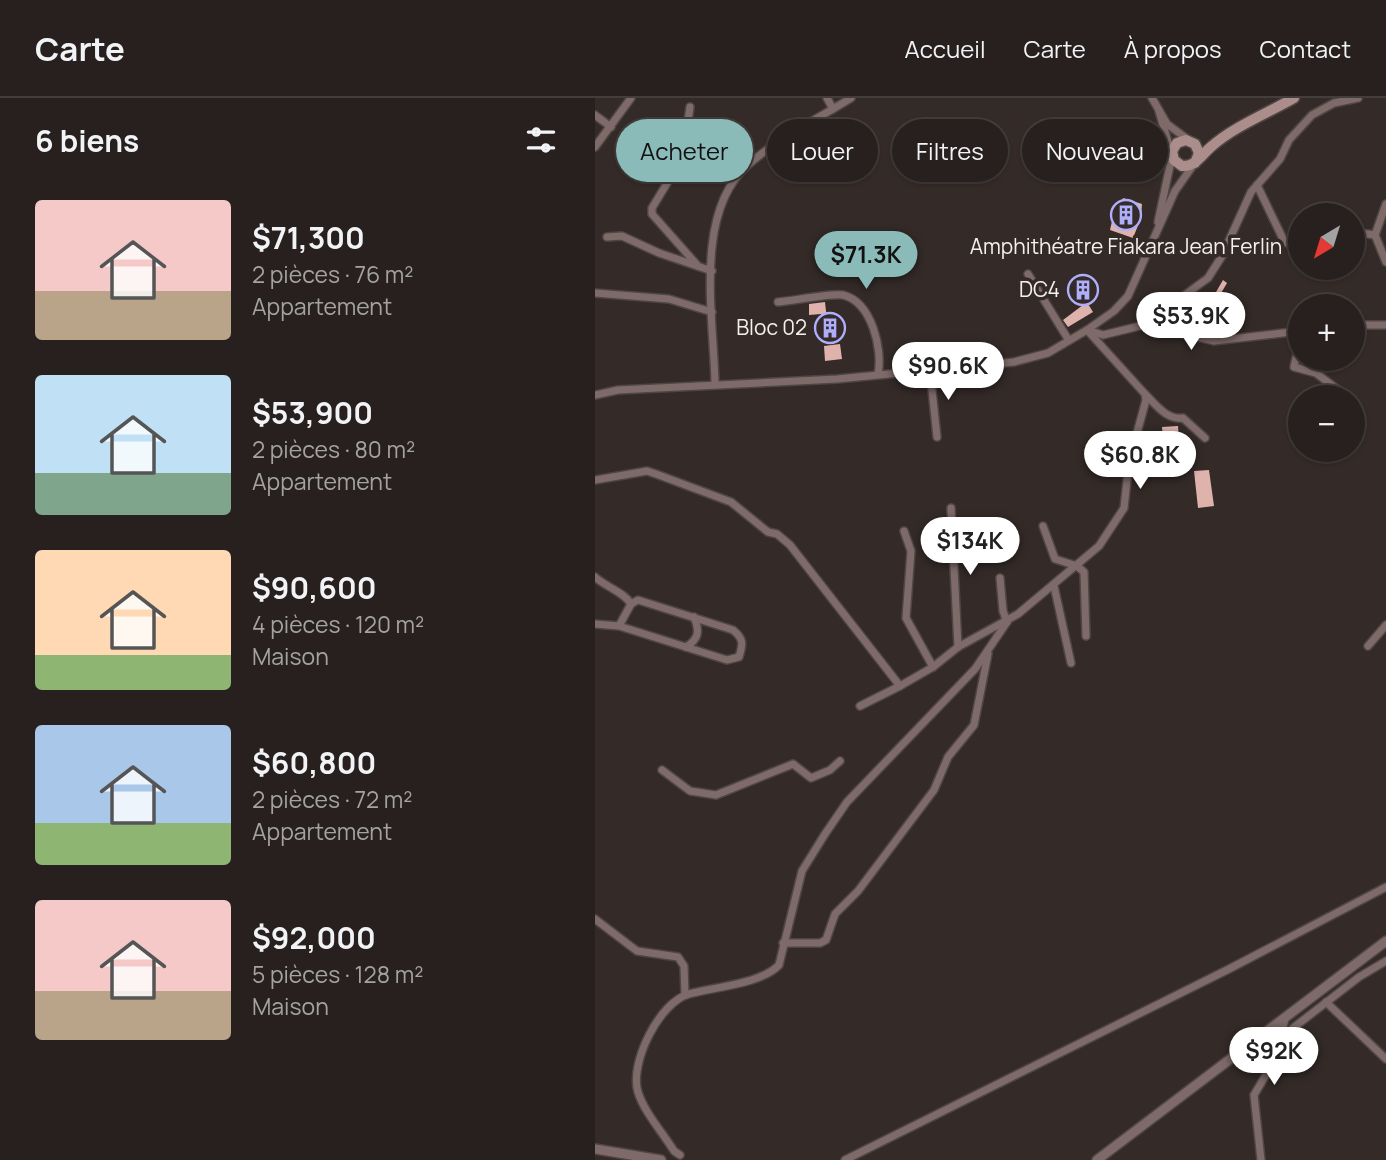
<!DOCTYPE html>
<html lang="fr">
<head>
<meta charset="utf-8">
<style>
	body { margin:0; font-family:Manrope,sans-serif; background:#332d2b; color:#f1f3f6; height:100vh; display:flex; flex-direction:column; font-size:26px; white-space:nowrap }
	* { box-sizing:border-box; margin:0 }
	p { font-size:23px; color:#a4a3a4 }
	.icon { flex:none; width:38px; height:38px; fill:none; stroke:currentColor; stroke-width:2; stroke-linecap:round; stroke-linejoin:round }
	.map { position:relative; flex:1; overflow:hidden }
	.sheet { display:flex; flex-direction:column; background:#27201e; width:595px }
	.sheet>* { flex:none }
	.guide { position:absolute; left:21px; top:21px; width:665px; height:63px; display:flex; gap:14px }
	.needle { width:46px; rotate:218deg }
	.controls { position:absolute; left:693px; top:105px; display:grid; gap:14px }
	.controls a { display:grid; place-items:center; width:77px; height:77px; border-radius:50%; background:#27201e; box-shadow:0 2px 5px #0004,0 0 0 2px #433e3c; font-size:35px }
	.price { position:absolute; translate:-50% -60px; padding:0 16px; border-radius:24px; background:#fff; color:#222; font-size:23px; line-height:46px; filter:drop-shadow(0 2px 4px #0008) }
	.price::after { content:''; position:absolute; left:50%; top:42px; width:21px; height:16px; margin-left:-10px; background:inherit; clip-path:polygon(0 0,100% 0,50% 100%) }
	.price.on { background:#8bbbb9; color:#111 }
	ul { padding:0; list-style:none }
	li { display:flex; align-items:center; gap:21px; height:175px; padding:0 35px }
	li span { display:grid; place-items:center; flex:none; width:196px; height:140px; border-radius:7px; color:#555 }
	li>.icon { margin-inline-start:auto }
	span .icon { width:84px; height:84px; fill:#fffc; stroke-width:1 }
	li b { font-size:30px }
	h2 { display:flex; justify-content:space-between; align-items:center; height:84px; padding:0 35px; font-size:30px }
	.chip { padding:0 24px; border-radius:32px; background:#27201e; box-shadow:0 2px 5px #0004,0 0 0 2px #433e3c; font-size:24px; line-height:63px }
	.chip.on { background:#8bbbb9; color:#111 }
	header { display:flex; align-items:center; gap:42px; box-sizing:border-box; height:98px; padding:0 35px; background:#27201e; border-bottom:2px solid #433e3c }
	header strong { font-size:33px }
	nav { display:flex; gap:38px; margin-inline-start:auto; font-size:24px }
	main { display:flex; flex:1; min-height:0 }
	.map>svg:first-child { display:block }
</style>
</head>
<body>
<header>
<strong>Carte</strong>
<nav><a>Accueil</a><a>Carte</a><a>À propos</a><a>Contact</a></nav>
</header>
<main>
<section class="sheet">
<h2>6 biens<svg class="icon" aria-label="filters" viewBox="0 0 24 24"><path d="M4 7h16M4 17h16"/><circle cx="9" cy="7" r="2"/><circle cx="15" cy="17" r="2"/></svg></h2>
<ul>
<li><span style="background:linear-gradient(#f6c9c9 65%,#b9a48a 0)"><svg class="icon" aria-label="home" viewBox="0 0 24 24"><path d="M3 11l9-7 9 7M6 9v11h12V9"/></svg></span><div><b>$71,300</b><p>2 pièces · 76 m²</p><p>Appartement</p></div></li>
<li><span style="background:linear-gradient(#bfe0f5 70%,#7fa58c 0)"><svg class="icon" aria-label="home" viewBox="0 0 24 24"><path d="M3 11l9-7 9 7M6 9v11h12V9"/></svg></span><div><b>$53,900</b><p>2 pièces · 80 m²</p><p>Appartement</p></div></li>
<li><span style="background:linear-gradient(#ffd9b3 75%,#8fb573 0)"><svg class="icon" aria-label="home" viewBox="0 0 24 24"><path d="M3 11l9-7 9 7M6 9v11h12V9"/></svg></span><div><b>$90,600</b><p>4 pièces · 120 m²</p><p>Maison</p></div></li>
<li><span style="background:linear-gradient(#a9c7e8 70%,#8fb573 0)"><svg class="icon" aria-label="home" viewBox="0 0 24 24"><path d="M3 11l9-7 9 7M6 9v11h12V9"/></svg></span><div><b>$60,800</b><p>2 pièces · 72 m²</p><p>Appartement</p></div></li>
<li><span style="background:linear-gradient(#f6c9c9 65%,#b9a48a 0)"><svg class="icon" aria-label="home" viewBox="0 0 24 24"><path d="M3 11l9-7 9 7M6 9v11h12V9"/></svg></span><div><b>$92,000</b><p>5 pièces · 128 m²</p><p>Maison</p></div></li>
</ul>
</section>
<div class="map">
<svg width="791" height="1062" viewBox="0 0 791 1062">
	<rect width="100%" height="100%" fill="#342b28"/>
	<g fill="#dfb3ac">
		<path d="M528,100L547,106L546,120L538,140L515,132L520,110L526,106Z"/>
		<path d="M490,180L500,195L490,201L498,214L473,229L468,222L488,207L476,189Z"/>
		<path d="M628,182L632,185L604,233L599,232Z"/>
		<path d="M230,204L232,222L242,221L244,238L229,239L226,216L214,217V206Z"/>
		<path d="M245,246L247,261L230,263L229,248Z"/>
		<path d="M583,328L584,343H579L582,367L566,368L565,352H569L567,329Z"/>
		<path d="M614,372L619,408L603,410L599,373Z"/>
	</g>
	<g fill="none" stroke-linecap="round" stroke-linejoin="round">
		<g stroke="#4f4644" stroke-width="10">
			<g id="minor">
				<path d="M232,0L238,11"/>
				<path d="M557,0L572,26L595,43"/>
				<path d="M95,9L88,59L57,110V116L103,168"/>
				<path d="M0,17L16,29"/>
				<path d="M0,49L36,0"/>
				<path d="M662,87L688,141L692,145H705"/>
				<path d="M563,124L577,58L564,13"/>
				<path d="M758,134L780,137L791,106"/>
				<path d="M780,137L791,164"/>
				<path d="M12,139L27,138L64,155L117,173"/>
				<path d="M433,176L473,241"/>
				<path d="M0,195L74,201L117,214"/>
				<path d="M183,204C197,203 236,195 248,197C277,204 288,252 283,276"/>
				<path d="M549,227L613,180L627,158L656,94L685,61L694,42L717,17L739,5L763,0"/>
				<path d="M758,227H791"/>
				<path d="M493,232L508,237L549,227L619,243L705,233"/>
				<path d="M705,242L699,269L721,275L747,295L746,299"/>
				<path d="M335,273L342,339"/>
				<path d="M120,286C119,222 98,114 153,67C183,40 221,22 256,0"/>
				<path d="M0,297L23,292L242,281L419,264L453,255L492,232L519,213L533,198L580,93L599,66"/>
				<path d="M551,297C562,308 572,322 588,320L610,340"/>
				<path d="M0,382L52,373L61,376L136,404L173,434L182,436L195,447L305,588L265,608"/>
				<path d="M356,410L363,549"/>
				<path d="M448,428L460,461L482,468L489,474L491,538"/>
				<path d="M309,433L316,453L311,520L338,569"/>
				<path d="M0,479C11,489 29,494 36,506"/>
				<path d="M405,480L408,513L412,524"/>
				<path d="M459,488L476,565"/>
				<path d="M0,526L24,528L132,562L144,559C148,546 149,541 138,532L43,502L36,506L24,528"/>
				<path d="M773,548L791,527"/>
				<path d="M91,549C104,541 105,533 99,519"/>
				<path d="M305,588L338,569L363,549L423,516L504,448L529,410L534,364L551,302L550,296L492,232"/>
				<path d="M67,672L95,693L121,697L198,666L216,680L235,672L245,663"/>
				<path d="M0,821L42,853L83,859L89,868L90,897"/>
				<path d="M188,845H225L231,842L240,816L263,793L339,692L353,659L379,627L393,556"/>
				<path d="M731,904L791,961"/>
				<path d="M698,930L764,879L791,863"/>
				<path d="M85,1057L79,1053C68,1035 49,1014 43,994C34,966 64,904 94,896C119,889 166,886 184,867L207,773L230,736L252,704L380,571L412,524"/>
				<path d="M250,1062L634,871L791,789"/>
				<path d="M666,1062L659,997L681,960L690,921"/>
			</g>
		</g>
		<g stroke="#4f4644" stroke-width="12">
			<g id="tertiary">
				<path d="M0,1051L66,1062"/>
				<path d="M502,1062L791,843"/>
			</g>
		</g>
		<g stroke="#4f4644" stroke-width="13">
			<path id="secondary" d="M600,65L604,55L600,46L591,42L582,45L577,53L579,62L587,68C601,69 607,56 617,48C640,28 673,15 699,0"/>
		</g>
		<use href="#minor" stroke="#7e6b69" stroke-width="7"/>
		<use href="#tertiary" stroke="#7e6b69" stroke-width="9"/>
		<use href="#secondary" stroke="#ab8e8b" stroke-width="10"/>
	</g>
	<defs>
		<g id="building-ring" transform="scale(1.575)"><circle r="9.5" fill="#342b28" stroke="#aeaefa" stroke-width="1.5"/><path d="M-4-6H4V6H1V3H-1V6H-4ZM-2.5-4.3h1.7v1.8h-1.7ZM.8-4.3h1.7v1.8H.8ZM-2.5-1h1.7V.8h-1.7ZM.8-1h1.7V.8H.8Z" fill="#aeaefa"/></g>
	</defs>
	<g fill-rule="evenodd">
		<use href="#building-ring" x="531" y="117"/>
		<use href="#building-ring" x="488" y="192"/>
		<use href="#building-ring" x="235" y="230"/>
	</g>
	<g text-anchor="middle" stroke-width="7" stroke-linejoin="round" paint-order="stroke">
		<g font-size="21" fill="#f5efed" stroke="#342b28" text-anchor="end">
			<text x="531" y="156" text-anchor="middle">Amphithéatre Fiakara Jean Ferlin</text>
			<text x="465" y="199">DC4</text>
			<text x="212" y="237">Bloc 02</text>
		</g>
	</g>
</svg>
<div class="controls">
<a><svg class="needle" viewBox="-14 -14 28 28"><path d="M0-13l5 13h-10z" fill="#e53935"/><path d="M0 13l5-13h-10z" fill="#a4a3a4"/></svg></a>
<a>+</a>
<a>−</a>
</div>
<b class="price on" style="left:271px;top:193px">$71.3K</b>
<b class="price" style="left:596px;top:254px">$53.9K</b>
<b class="price" style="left:353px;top:304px">$90.6K</b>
<b class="price" style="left:545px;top:393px">$60.8K</b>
<b class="price" style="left:375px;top:479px">$134K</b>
<b class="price" style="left:679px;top:989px">$92K</b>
<div class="guide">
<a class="chip on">Acheter</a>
<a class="chip">Louer</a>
<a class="chip">Filtres</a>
<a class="chip">Nouveau</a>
</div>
</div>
</main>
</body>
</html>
